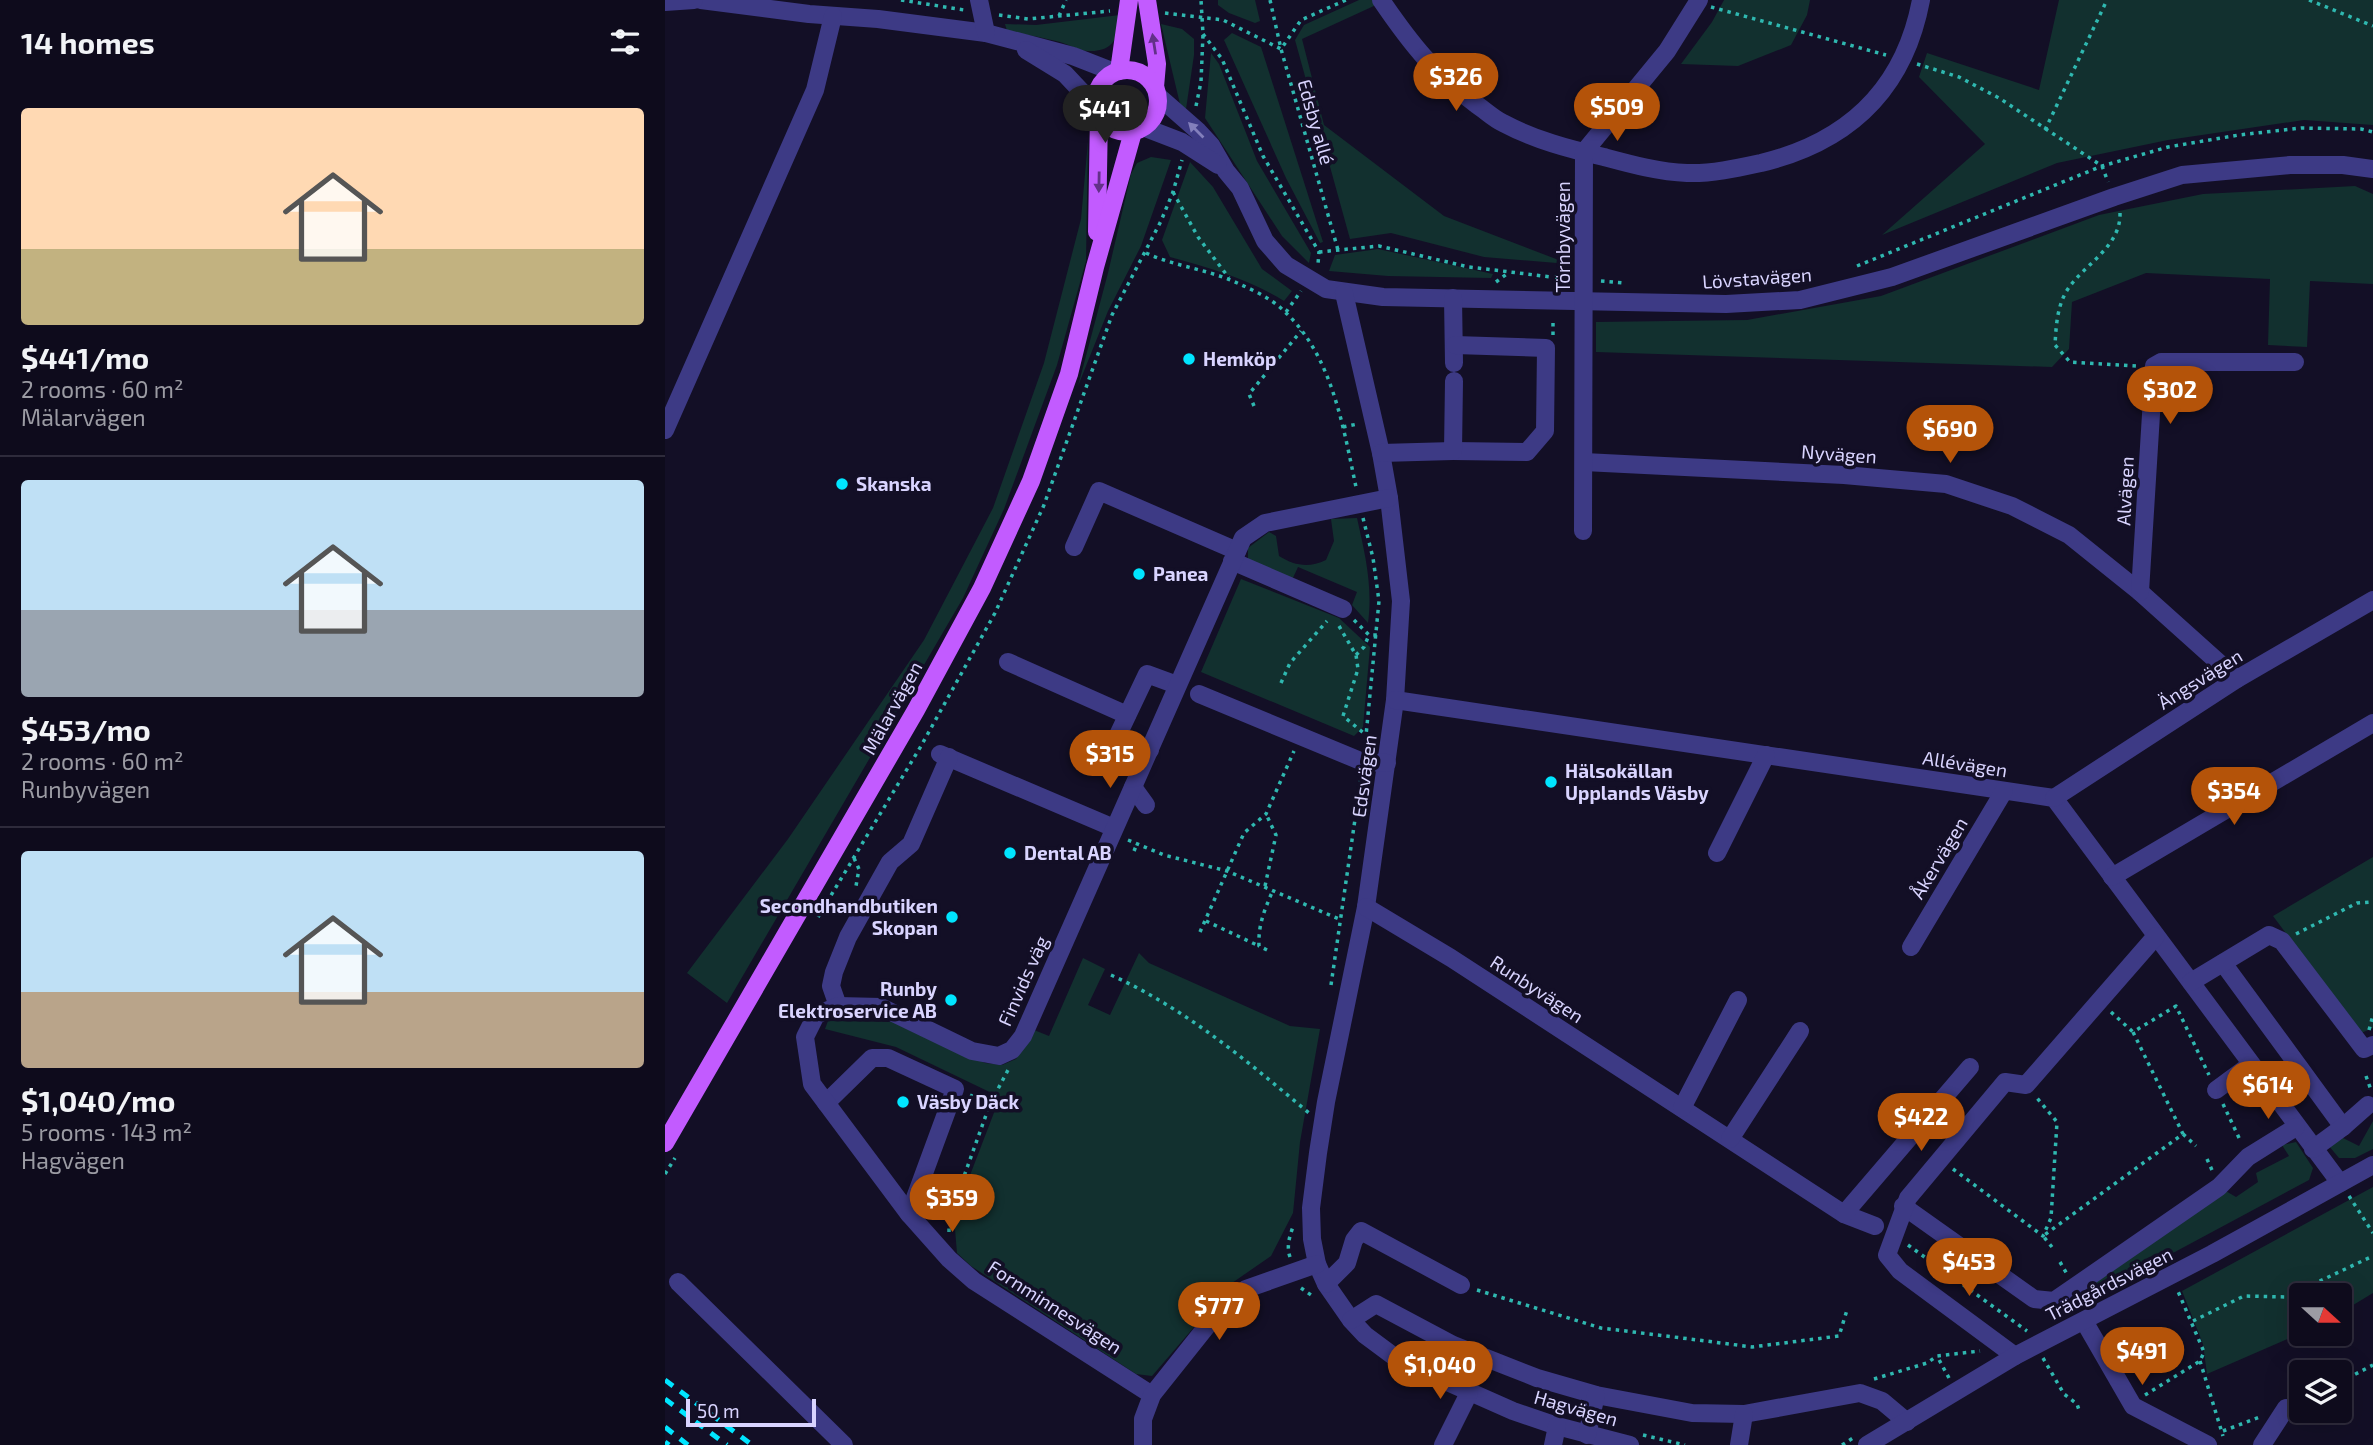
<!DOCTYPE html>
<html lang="en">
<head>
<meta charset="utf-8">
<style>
	body { margin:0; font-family:"Exo 2",sans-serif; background:#171425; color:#f1f3f6; height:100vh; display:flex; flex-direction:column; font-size:26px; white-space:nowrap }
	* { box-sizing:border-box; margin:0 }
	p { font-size:23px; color:#9b9ba3 }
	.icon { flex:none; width:38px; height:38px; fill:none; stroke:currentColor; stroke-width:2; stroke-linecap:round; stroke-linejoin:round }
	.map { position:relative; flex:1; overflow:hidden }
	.sheet { display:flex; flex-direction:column; background:#0e0b1c; width:665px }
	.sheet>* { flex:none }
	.needle { width:46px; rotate:111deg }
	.controls { position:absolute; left:1624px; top:1283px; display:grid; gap:14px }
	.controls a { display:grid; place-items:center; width:63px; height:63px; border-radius:7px; background:#0e0b1c; box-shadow:0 7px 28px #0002,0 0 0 2px #2e2b3b; font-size:35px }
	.scale { position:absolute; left:21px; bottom:18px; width:130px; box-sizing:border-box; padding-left:7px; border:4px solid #d9d4ff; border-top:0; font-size:19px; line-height:24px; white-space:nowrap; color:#d9d4ff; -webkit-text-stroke:5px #130f26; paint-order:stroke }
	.price { position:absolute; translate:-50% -60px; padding:0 16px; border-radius:24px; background:#b45309; color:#fff; font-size:23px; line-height:46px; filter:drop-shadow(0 2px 4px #0008) }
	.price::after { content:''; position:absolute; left:50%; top:42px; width:21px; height:16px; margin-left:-10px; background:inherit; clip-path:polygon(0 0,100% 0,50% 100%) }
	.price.selected { background:#222; color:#fff }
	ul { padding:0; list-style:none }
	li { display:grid; align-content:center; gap:14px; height:371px; padding:0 21px }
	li+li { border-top:2px solid #2e2b3b }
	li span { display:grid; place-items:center; height:217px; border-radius:7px; color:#555 }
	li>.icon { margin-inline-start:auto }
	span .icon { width:126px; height:126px; fill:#fffc; stroke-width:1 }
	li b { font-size:30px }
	h2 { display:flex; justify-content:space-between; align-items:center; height:84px; padding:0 21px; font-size:30px }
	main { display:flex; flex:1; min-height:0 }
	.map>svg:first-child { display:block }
</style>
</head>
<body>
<main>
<section class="sheet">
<h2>14 homes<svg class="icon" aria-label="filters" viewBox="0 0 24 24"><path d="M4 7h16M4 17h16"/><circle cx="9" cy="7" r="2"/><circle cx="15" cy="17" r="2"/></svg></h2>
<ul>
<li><span style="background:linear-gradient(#ffd9b3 65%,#c2b280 0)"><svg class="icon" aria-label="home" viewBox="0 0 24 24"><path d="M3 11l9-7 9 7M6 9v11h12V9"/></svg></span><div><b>$441/mo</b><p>2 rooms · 60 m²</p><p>Mälarvägen</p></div></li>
<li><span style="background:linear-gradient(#bfe0f5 60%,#9aa5b1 0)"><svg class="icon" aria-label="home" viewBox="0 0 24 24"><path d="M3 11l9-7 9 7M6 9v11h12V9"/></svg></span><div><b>$453/mo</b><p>2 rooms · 60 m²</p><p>Runbyvägen</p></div></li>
<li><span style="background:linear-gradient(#bfe0f5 65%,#b9a48a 0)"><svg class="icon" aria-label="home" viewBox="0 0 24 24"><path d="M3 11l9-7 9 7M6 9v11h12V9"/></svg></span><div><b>$1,040/mo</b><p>5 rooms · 143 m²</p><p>Hagvägen</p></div></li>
</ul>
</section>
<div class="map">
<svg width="1708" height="1445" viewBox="0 0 1708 1445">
	<rect width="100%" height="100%" fill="#130f26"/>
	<g fill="#12302f">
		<path d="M553,0H590L595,21L590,23L564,13L553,5Z"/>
		<path d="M694,0H708L711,5L637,39L659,125L779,216L904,264L819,257L726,233L685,239L630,40L639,25Z"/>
		<path d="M1059,0H1145L1142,15L1126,45L1073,66L1016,64L1047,22Z"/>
		<path d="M1394,0H1708V125L1639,120L1503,140L1392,163L1217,235L1320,144L1254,77L1262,53L1374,90Z"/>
		<path d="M455,15C454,37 449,52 423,51C413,51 402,43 391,41C375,37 358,34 342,31L340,24L371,25Z"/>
		<path d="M496,24L517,29L529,39V55L521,109L515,104Z"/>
		<path d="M567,33L596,47L658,242L655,243L621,178L559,40Z"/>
		<path d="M546,53L554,64L592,161L646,253L644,263L617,236L540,118Z"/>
		<path d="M423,141L421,261L392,365L339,509L298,598L62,1003L22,973L123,839L259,640L328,508L379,363L416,219Z"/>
		<path d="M486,157L506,160L476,246L443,311L413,386L443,273L466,174L472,163Z"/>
		<path d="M525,162L548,187L597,269L627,291L619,301C583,279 546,268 505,257L497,240Z"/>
		<path d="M1690,186L1708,194V284L1645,281L1642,347L1603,345L1605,279L1481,273L1407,302L1404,349L1387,367L931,352V322L1082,320L1216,296L1434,215L1538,194Z"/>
		<path d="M713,249L828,274L826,278L723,276L664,271L670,255Z"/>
		<path d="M692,518C700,554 708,586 703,623L687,605L692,592L633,567L627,580L583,561V548L604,532L611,536L614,556C630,566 644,568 661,560L669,541L666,519Z"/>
		<path d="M576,579L674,618L705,647L698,727L689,736L536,672Z"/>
		<path d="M1708,857V1028L1696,1033L1608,916Z"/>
		<path d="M474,953L484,963L625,1026L655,1029L635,1142L628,1213L606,1256L567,1283L487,1376L471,1374L306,1266L292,1253L289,1217L335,1097L231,1047L160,1029L163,1021L232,1022L320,1063L337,1065L351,1059L369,1030L384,1036L418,958L440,969L423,1005L445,1015Z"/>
		<path d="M1708,1121V1149L1690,1158H1674L1664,1146L1674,1136L1694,1146Z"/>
		<path d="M1631,1142L1648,1168L1644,1180L1398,1312L1392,1301L1554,1187L1571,1197L1593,1182L1591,1173L1624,1156L1617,1145Z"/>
		<path d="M1708,1187V1293L1675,1313V1295H1636V1333L1542,1374L1538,1344L1517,1291Z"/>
	</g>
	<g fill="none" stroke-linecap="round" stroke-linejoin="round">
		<g stroke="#2fb8b0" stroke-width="3.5" stroke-dasharray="3.5 5" stroke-linecap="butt">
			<path d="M236,0L299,10"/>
			<path d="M605,0L616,49L673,250"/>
			<path d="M1644,0L1708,26"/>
			<path d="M1046,7L1221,55"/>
			<path d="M500,13L558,20L616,49L636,20L681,0"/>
			<path d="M334,15L363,19L445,11"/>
			<path d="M394,16L401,0"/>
			<path d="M538,34L557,59L598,156L654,252L653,264"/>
			<path d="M1252,64L1294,77L1334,98L1437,166L1443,182"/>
			<path d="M531,106L536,82L538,34L536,0"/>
			<path d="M1380,130L1442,0"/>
			<path d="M508,192L533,237L564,278"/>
			<path d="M1455,213C1456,248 1417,265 1401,292C1392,308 1391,327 1390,345L1405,362L1473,366"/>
			<path d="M654,252L714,246L804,267L903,279"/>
			<path d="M481,253C509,266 540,269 568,281C585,289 605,297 619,311C667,355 678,426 691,487"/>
			<path d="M1192,266L1437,166L1503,147L1574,135L1636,128L1696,129L1708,132"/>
			<path d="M936,281L959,283"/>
			<path d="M831,282L843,273"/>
			<path d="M621,312L636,291"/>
			<path d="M888,335V318"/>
			<path d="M589,406L584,394L636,331"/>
			<path d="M678,427L693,424"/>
			<path d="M698,518L708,558L714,601L700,746"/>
			<path d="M689,620L704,635H712"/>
			<path d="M674,626L691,655L693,669L678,716L701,735"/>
			<path d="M691,655L699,647L704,635"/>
			<path d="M616,683L625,663L662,621"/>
			<path d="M463,840L499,855L562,871L674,919"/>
			<path d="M469,851L472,844"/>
			<path d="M189,858L194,869L191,886"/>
			<path d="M600,886L611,835L601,814"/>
			<path d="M153,917L256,746L330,613L379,505L447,315L496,221L508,192L517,160"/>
			<path d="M541,921L594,946"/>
			<path d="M535,932L579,833L601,814L629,751"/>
			<path d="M1631,934L1692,903L1708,902"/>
			<path d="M602,950L594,946C593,924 600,909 608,890"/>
			<path d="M446,975C521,1009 582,1061 644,1113"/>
			<path d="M666,985L696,778"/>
			<path d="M1446,1012L1468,1032"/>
			<path d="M1704,1030L1708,1015"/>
			<path d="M1701,1076L1706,1090"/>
			<path d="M305,1095L325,1104"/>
			<path d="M1558,1104L1576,1142"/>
			<path d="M1518,1134L1531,1146"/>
			<path d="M1542,1159L1547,1170"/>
			<path d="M1288,1169L1378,1236L1386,1218L1392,1122L1372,1098"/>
			<path d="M0,1174L10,1158"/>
			<path d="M1684,1196L1708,1233"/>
			<path d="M284,1232V1218L325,1104L343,1070"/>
			<path d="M1243,1245L1362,1331"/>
			<path d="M1387,1247L1378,1236L1518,1134L1468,1032L1511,1006L1544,1075"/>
			<path d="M625,1257C621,1246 625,1235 629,1224"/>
			<path d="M1395,1262L1402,1274"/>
			<path d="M636,1288L649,1297"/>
			<path d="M812,1290L936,1328L1033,1340L1087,1347L1174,1336L1182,1310"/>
			<path d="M1528,1321L1579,1296L1621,1297L1708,1256"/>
			<path d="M1378,1358L1399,1394L1412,1404L1414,1410"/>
			<path d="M1535,1361L1558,1436"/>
			<path d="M1284,1378L1272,1356L1315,1351"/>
			<path d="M1209,1379L1262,1363L1272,1356"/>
			<path d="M1675,1382L1708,1365"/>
			<path d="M1480,1395L1535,1361L1539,1352L1512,1289"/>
			<path d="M1558,1431L1595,1417"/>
			<path d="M978,1435L1020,1445"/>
			<path d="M1177,1445L1188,1438"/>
		</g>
		<g stroke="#3d3a85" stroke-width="18">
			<path d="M36,0L144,14L213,19L321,33L408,56L449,72"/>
			<path d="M314,0L321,33"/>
			<path d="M716,0C746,44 769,73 812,105C821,111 829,119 838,123C870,140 904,149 939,157C965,164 994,172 1022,173C1046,174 1073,168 1096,163C1183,142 1239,90 1256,0"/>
			<path d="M0,2L29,0"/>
			<path d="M361,50L400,74L431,107"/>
			<path d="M492,95L533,131L546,145L561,171L575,188L600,241L621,265L661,289L718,297L1061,304L1135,300L1227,277L1449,197L1517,175L1625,165H1678L1708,169"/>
			<path d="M478,127L517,142L553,165"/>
			<path d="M679,293L716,453L724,498L736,601L730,700L701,907L661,1102L653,1153L646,1208L647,1239L652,1264L661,1284L686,1320L700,1335L735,1361L848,1411L892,1426L965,1445"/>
			<path d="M788,298L789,363"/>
			<path d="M0,430L150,90L168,16"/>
			<path d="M788,451L862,452L880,431L881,348L790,345"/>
			<path d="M716,453L788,451L789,381"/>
			<path d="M919,462L1179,475L1281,484L1347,506L1404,535L1475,592L1572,679"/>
			<path d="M918,531L919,152L1002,51L1034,0"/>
			<path d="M409,547L434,491L572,551"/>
			<path d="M567,561L678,609"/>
			<path d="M1475,592L1489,366L1496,362H1630"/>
			<path d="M343,662L462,715"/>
			<path d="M534,694L698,762L722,763"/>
			<path d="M730,700L1389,798L1675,1183"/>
			<path d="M485,750L452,737L482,674L512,685"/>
			<path d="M275,754L449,828"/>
			<path d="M468,787L481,805"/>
			<path d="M1389,798L1572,679L1708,600"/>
			<path d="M1052,853L1101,755"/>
			<path d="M1447,877L1708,723"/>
			<path d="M701,907L786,958L1179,1214L1210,1226"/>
			<path d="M1246,947L1339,791"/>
			<path d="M1558,963L1678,1127"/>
			<path d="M1526,982L1604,935L1617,941L1699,1049L1708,1045"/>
			<path d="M173,1006L166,986L169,972L183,937L225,862L246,844L284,757"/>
			<path d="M1551,1090L1585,1065"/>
			<path d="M161,1103L207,1058H223L290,1089L244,1214"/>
			<path d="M1017,1108L1073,1000"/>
			<path d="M1065,1139L1135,1031"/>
			<path d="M1648,1149L1678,1127L1703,1105"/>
			<path d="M1238,1206L1369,1299L1389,1301L1554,1187L1583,1157L1631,1127"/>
			<path d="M1179,1214L1305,1067"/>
			<path d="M13,1282L179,1445"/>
			<path d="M661,1284L682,1263L689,1240L696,1231L796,1285"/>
			<path d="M686,1320L711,1304L788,1345L872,1378L931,1395L1027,1413L1079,1414L1195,1393L1217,1401L1242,1422"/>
			<path d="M1419,1321L1468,1406L1543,1445"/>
			<path d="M1350,1356L1235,1271L1222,1255L1243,1198L1340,1082L1361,1085L1491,936"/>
			<path d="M487,1395L309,1281L284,1259L244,1214L147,1084L140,1037L151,1015L173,1006L216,1007L307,1051L334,1056L347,1050L358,1036L578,538L600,523L724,498"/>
			<path d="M922,1435L931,1395"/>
			<path d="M478,1445V1419L487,1395L542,1326L581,1289L652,1264"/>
			<path d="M778,1445L804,1393"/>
			<path d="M888,1445L892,1426"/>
			<path d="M1074,1445L1079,1414"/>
			<path d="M1202,1445L1350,1356L1547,1254L1708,1165"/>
			<path d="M1597,1445L1621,1408"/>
		</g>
		<g stroke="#c25bff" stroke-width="18">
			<path d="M482,0L492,64L490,87"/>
			<circle cx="462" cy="101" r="31"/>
			<path d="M454,71L464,0"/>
			<path d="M432,232L434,114"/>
			<path d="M0,1143L251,710L317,588L366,481L404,374L430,267L468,132"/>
		</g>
		<g stroke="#00e5ff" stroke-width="5" stroke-dasharray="10 9" stroke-linecap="butt">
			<path d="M0,1380L87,1445"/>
			<path d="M0,1399L62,1445"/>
			<path d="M0,1427L23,1445"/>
			<path d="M0,1442L4,1445"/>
		</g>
	</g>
	<defs><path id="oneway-solid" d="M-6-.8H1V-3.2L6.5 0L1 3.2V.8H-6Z" transform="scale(1.75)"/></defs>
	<g fill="#623188">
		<use href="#oneway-solid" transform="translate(489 44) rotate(-99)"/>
		<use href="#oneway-solid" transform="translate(434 182) rotate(91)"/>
	</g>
	<use fill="#837fbc" href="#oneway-solid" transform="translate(531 130) rotate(-135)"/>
	<g fill="#00e5ff" stroke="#130f26" stroke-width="2.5">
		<circle cx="524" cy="359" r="7"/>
		<circle cx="177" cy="484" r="7"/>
		<circle cx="474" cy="574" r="7"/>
		<circle cx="886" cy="782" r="7"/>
		<circle cx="345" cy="853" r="7"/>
		<circle cx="287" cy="917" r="7"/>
		<circle cx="286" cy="1000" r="7"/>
		<circle cx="238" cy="1102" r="7"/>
	</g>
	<g text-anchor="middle" stroke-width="7" stroke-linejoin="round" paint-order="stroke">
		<g font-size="19" fill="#d9d4ff" stroke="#130f26">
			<text transform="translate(651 122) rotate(74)" y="7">Edsby allé</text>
			<text transform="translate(898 237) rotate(-90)" y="7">Törnbyvägen</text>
			<text transform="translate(1092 278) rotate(-4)" y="7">Lövstavägen</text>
			<text transform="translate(1174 454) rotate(4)" y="7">Nyvägen</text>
			<text transform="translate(1460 491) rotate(-87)" y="7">Alvägen</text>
			<text transform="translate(1535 679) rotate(-32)" y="7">Ängsvägen</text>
			<text transform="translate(227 708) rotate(-61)" y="7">Mälarvägen</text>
			<text transform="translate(1300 764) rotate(9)" y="7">Allévägen</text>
			<text transform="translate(699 776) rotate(-82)" y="7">Edsvägen</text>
			<text transform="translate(1274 858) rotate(-59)" y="7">Åkervägen</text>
			<text transform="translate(358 981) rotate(-66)" y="7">Finvids väg</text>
			<text transform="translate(872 989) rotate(33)" y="7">Runbyvägen</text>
			<text transform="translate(1444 1284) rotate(-27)" y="7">Trädgårdsvägen</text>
			<text transform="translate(390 1307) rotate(33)" y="7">Fornminnesvägen</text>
			<text transform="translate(911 1408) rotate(16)" y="7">Hagvägen</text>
		</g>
		<g font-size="19" font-weight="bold" fill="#d9d4ff" stroke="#130f26" text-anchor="start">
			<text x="538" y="366">Hemköp</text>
			<text x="191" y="491">Skanska</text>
			<text x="488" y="581">Panea</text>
			<text x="900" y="778">Hälsokällan<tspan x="900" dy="22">Upplands Väsby</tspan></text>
			<text x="359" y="860">Dental AB</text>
			<text x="273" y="913" text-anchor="end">Secondhandbutiken<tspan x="273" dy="22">Skopan</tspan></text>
			<text x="272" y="996" text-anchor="end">Runby<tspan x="272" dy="22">Elektroservice AB</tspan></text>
			<text x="252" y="1109">Väsby Däck</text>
		</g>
	</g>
</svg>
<div class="controls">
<a><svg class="needle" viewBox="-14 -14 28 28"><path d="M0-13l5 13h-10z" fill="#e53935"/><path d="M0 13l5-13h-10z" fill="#9b9ba3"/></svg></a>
<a><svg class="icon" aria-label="layers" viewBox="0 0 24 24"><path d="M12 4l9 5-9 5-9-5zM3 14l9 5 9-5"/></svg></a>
</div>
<div class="scale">50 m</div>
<b class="price" style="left:791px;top:113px">$326</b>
<b class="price" style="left:952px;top:143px">$509</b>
<b class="price selected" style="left:440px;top:145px">$441</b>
<b class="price" style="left:1505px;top:426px">$302</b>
<b class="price" style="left:1285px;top:465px">$690</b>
<b class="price" style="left:445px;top:790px">$315</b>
<b class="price" style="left:1569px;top:827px">$354</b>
<b class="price" style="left:1603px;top:1121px">$614</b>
<b class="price" style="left:1256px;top:1153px">$422</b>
<b class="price" style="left:287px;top:1234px">$359</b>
<b class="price" style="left:1304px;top:1298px">$453</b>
<b class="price" style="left:554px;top:1342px">$777</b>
<b class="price" style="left:1477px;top:1387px">$491</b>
<b class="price" style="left:775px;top:1401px">$1,040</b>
</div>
</main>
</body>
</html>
